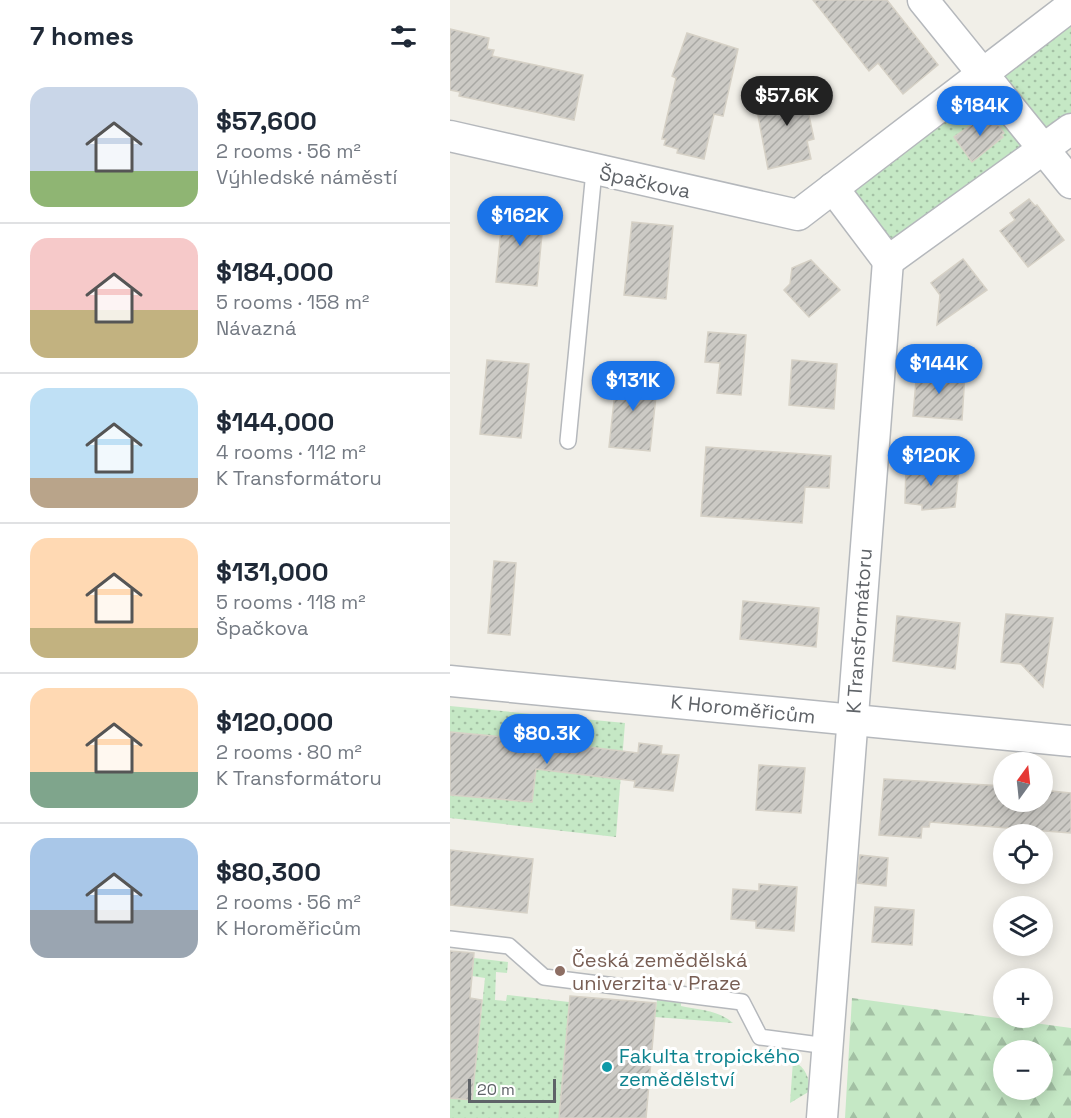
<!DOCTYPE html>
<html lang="en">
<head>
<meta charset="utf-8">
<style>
	body { margin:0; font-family:"Space Grotesk",sans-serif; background:#f2f2f3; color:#1f2937; height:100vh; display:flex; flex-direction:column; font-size:22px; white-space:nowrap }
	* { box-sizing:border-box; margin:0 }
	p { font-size:20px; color:#747a83 }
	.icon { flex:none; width:33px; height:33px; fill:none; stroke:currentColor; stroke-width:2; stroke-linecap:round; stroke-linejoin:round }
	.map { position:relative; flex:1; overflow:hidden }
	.side { display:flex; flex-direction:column; background:#fff; width:450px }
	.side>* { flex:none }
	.needle { width:39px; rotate:15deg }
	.buttons { position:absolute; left:543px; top:752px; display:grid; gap:12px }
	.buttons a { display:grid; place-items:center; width:60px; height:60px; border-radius:50%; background:#fff; box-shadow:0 3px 15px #0003; font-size:30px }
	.scale { position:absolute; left:18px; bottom:15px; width:88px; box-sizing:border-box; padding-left:6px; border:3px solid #5f6368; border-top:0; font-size:16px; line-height:21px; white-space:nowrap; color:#5f6368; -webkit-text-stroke:4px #fff; paint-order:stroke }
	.price { position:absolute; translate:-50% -51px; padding:0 14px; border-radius:21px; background:#1a73e8; color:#fff; font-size:20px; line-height:39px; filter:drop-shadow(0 2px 3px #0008) }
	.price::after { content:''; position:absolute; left:50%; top:36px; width:18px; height:14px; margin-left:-9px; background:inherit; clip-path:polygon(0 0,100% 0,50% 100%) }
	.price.current { background:#222; color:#fff }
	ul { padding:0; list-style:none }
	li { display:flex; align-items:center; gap:18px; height:150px; padding:0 30px }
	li+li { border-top:2px solid #e0e1e3 }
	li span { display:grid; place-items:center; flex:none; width:168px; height:120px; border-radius:18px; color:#555 }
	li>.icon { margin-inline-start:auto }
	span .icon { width:72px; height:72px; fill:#fffc; stroke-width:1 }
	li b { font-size:26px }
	h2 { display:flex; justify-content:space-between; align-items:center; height:72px; padding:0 30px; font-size:26px }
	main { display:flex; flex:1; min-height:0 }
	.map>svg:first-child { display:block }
</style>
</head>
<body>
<main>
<section class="side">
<h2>7 homes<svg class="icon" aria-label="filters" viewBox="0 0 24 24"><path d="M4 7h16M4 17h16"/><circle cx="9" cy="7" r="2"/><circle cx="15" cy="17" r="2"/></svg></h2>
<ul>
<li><span style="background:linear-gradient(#c9d6e8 70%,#8fb573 0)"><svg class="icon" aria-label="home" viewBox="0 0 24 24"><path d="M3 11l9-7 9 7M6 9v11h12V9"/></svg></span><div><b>$57,600</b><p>2 rooms · 56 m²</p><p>Výhledské náměstí</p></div></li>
<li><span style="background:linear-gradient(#f6c9c9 60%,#c2b280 0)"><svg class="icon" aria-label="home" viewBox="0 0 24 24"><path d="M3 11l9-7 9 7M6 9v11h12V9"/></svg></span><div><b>$184,000</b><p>5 rooms · 158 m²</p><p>Návazná</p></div></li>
<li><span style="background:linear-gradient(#bfe0f5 75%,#b9a48a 0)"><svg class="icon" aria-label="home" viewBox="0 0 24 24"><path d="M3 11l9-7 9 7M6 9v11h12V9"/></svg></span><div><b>$144,000</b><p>4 rooms · 112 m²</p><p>K Transformátoru</p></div></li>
<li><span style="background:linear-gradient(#ffd9b3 75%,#c2b280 0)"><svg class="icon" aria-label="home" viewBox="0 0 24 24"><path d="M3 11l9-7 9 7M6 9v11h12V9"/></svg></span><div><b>$131,000</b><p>5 rooms · 118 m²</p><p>Špačkova</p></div></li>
<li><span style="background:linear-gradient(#ffd9b3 70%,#7fa58c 0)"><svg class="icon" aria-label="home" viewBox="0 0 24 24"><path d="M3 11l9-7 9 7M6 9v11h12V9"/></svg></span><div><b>$120,000</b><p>2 rooms · 80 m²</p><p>K Transformátoru</p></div></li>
<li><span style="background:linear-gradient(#a9c7e8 60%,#9aa5b1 0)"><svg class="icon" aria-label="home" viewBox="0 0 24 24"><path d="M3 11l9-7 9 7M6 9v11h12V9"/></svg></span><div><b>$80,300</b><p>2 rooms · 56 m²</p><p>K Horoměřicům</p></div></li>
</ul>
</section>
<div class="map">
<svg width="621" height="1118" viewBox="0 0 621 1118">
	<defs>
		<pattern id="grass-dots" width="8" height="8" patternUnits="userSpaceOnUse" patternTransform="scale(1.5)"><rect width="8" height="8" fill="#c5e8c5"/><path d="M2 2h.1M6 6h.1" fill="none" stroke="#a3c0a4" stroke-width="1.8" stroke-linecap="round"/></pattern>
		<pattern id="forest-firs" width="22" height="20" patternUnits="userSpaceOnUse" patternTransform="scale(1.5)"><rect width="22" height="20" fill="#c5e8c5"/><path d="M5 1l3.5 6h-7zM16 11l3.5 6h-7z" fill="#a3c0a4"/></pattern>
		<pattern id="building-hatch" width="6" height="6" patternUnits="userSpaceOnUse" patternTransform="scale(1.5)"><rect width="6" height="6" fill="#cccac5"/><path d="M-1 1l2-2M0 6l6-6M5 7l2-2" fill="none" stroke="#a9a8a4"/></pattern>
	</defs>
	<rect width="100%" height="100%" fill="#f1efe8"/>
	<g fill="url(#grass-dots)">
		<path d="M621,23V115L445,246L401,187Z"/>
		<path d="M0,706L175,723L166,837L0,818V795L82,802L88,740L0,732Z"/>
		<path d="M24,958L58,962L57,973L46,972L45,1000L56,1001L57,995L119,1002L109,1118H0V1098L22,1100L35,978L22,976Z"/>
		<path d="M207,1000L231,1003V1006C250,1010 268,1010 283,1023L205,1017Z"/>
		<path d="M343,1061C356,1067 359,1078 360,1091L340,1103Z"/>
	</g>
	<path fill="url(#forest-firs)" fill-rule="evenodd" d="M402,998L621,1028V1118H395ZM554,1050H592V1089H554Z"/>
	<g fill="url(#building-hatch)" stroke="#d6d1c6" stroke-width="1.5">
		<path d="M363,0H437L488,65L453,94L428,63L419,71Z"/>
		<path d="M0,29L39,38L37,49L44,50L42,56L133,75L124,120L9,96L10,92L0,90Z"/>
		<path d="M237,33L288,49L273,116L264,114L254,159L227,153L228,149L214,145L216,139H212L226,78L222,76Z"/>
		<path d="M348,81L365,105L358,111L364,139L357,141L361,159L318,169L307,110Z"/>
		<path d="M541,114L554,133L551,135L553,137L522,162L504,137L536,115L538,117Z"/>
		<path d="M579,199L585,206L587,205L614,240L578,267L550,231L565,220L560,213Z"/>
		<path d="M53,209L94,213L87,286L46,282Z"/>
		<path d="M182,222L223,226L216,299L174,295Z"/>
		<path d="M513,259L537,290L487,325L490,295L481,283Z"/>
		<path d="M361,260L390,290L359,317L334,290L340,284L342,268Z"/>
		<path d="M258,332L296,335L291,395L267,393L270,363L255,362Z"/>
		<path d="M37,360L79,364L71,438L30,434Z"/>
		<path d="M342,360L387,364L384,409L339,405Z"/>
		<path d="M467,369L515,373L512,420L463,416Z"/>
		<path d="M167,373L208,378L200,451L159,447Z"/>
		<path d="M256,447L381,456L379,488L355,487L352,523L251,516Z"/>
		<path d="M456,464L509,469L505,507L472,510V505L455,503Z"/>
		<path d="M44,561L66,563L60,635L38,633Z"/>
		<path d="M293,601L369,608L366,647L290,639Z"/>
		<path d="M556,614L603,618L593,687L571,664L551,662Z"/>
		<path d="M447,616L510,623L505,669L443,661Z"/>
		<path d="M0,732L88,740V741L188,753L189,743L212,746L211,754L229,755L223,791L184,787L185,781L86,769L82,802L0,795Z"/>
		<path d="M309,765L355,768L351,813L306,810Z"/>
		<path d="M434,779L554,786V801H592V790L621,793V833L480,822L479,827H472L471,838L429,835Z"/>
		<path d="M0,850L83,859L77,913L0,905Z"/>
		<path d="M410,855L438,858L436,886L407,883Z"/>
		<path d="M309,884L347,887L344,931L306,928V921L281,919L283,889L309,891Z"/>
		<path d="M425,907L464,910L462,945L422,942Z"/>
		<path d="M0,951L24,953L20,998L32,1000L22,1100L0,1098Z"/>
		<path d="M120,996L206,1003L196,1118H109Z"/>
	</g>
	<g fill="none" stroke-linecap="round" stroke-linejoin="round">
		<g stroke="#b5b8bc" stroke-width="18">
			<g id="service">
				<path d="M118,441L144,171"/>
				<path d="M0,939L59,946L94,977L292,1002L310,1037L377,1046"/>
			</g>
		</g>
		<g stroke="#b5b8bc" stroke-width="33">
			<g id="minor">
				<path d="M473,0L621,183"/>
				<path d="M0,136L348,215L621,6"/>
				<path d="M383,188L438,261"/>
				<path d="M438,261L621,129"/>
				<path d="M0,681L621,741"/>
				<path d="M372,1118L438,261"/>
			</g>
		</g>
		<use href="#service" stroke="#fff" stroke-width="15"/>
		<use href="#minor" stroke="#fff" stroke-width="30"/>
	</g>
	<circle fill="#8d6e63" stroke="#fff" stroke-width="2" cx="110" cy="971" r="6"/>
	<circle fill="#0f9aa8" stroke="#fff" stroke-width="2" cx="157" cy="1067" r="6"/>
	<g text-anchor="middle" stroke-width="6" stroke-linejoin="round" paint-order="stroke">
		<g font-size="20" fill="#5f6368" stroke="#fff">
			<text transform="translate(195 182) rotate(12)" y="7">Špačkova</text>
			<text transform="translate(409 631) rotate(-86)" y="7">K Transformátoru</text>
			<text transform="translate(293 709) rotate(6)" y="7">K Horoměřicům</text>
		</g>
		<g font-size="20" fill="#785e54" stroke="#fff" text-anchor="start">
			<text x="122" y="967">Česká zemědělská<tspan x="122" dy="23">univerzita v Praze</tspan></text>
		</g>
		<g font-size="20" fill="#0d838f" stroke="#fff" text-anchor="start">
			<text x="169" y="1063">Fakulta tropického<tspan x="169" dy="23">zemědělství</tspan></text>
		</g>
	</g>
</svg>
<div class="buttons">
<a><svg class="needle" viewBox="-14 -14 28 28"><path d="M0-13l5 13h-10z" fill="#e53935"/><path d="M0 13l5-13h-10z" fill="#747a83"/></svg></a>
<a><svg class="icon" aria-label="locate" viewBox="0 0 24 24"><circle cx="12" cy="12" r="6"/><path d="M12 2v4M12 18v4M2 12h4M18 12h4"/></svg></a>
<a><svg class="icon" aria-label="layers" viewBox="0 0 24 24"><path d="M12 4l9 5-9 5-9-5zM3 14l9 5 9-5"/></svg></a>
<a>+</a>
<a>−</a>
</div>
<div class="scale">20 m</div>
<b class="price current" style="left:337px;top:127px">$57.6K</b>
<b class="price" style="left:530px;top:137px">$184K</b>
<b class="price" style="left:70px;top:247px">$162K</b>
<b class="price" style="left:489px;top:395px">$144K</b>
<b class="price" style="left:183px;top:412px">$131K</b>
<b class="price" style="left:481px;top:487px">$120K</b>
<b class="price" style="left:97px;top:765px">$80.3K</b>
</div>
</main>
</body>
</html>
